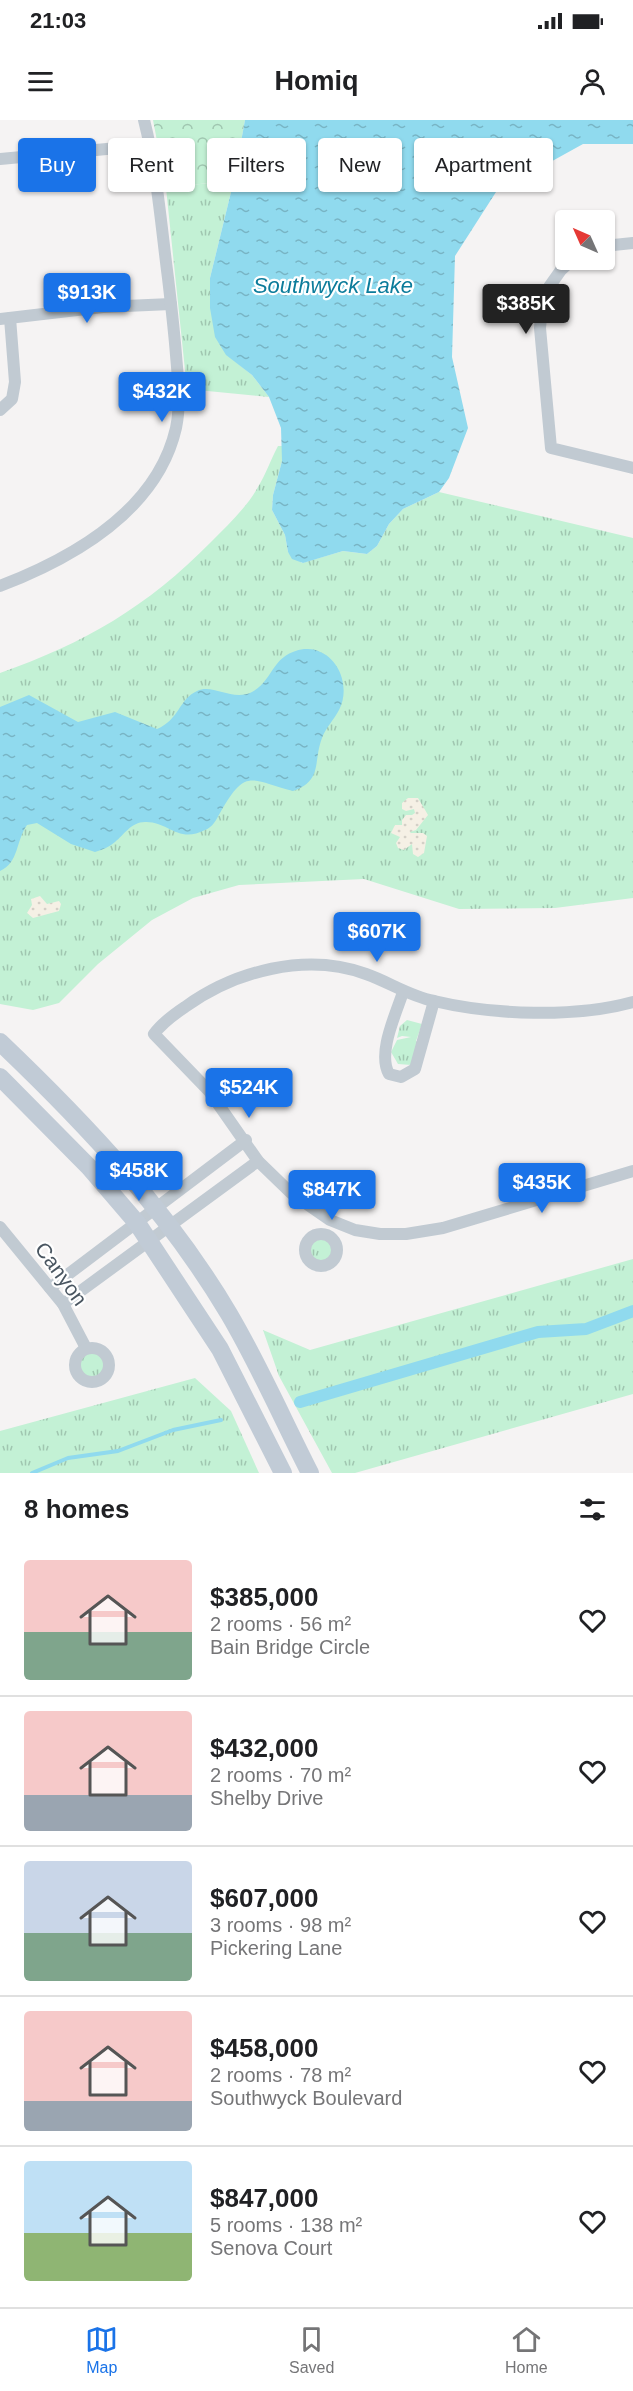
<!DOCTYPE html>
<html lang="en">
<head>
<meta charset="utf-8">
<style>
	body { margin:0; font-family:Arial,sans-serif; background:#f2f2f2; color:#202124; height:100vh; display:flex; flex-direction:column; font-size:22px; white-space:nowrap }
	* { box-sizing:border-box; margin:0 }
	p { font-size:20px; color:#757577 }
	.icon { flex:none; width:33px; height:33px; fill:none; stroke:currentColor; stroke-width:2; stroke-linecap:round; stroke-linejoin:round }
	.map { position:relative; height:1353px; overflow:hidden }
	.details { display:flex; flex-direction:column; background:#fff; flex:1 }
	.details>* { flex:none }
	.hud { position:absolute; left:18px; top:18px; width:597px; height:54px; display:flex; gap:12px }
	.needle { width:39px; rotate:315deg }
	.fabs { position:absolute; left:555px; top:90px; display:grid; gap:12px }
	.fabs a { display:grid; place-items:center; width:60px; height:60px; border-radius:6px; background:#fff; box-shadow:0 2px 4px #0004; font-size:30px }
	.price { position:absolute; translate:-50% -51px; padding:0 14px; border-radius:6px; background:#1a73e8; color:#fff; font-size:20px; line-height:39px; filter:drop-shadow(0 2px 3px #0008) }
	.price::after { content:''; position:absolute; left:50%; top:36px; width:18px; height:14px; margin-left:-9px; background:inherit; clip-path:polygon(0 0,100% 0,50% 100%) }
	.price.selected { background:#222; color:#fff }
	ul { padding:0; list-style:none }
	li { display:flex; align-items:center; gap:18px; height:150px; padding:0 24px }
	li+li { border-top:2px solid #e0e0e0 }
	li span { display:grid; place-items:center; flex:none; width:168px; height:120px; border-radius:6px; color:#555 }
	li>.icon { margin-inline-start:auto }
	span .icon { width:72px; height:72px; fill:#fffc; stroke-width:1 }
	li b { font-size:26px }
	h2 { display:flex; justify-content:space-between; align-items:center; height:72px; padding:0 24px; font-size:26px }
	.tag { padding:0 21px; border-radius:6px; background:#fff; box-shadow:0 2px 4px #0004; font-size:21px; line-height:54px }
	.tag.selected { background:#1a73e8; color:#fff }
	.status { display:flex; justify-content:space-between; align-items:center; height:42px; padding:0 30px; background:#fff; direction:ltr }
	.status svg { height:16px; fill:currentColor }
	header { display:flex; justify-content:space-between; align-items:center; height:78px; padding:0 24px; background:#fff; font-size:27px; font-weight:700 }
	.dock { display:flex; justify-content:space-around; align-items:center; height:84px; border-top:2px solid #e0e0e0; background:#fff; font-size:16px; color:#757577 }
	.dock a { display:grid; justify-items:center; gap:3px }
	.dock .selected { color:#1a73e8 }
	.map>svg:first-child { display:block }
</style>
</head>
<body>
<div class="status"><b>21:03</b><svg viewBox="0 0 49 12"><path d="M0 12V9h3v3zM5 12V6h3v6zM10 12V3h3v9zM15 12V0h3v12zM26 1h20v11H26zM47 4h2v5h-2z"/></svg></div>
<header><svg class="icon" aria-label="menu" viewBox="0 0 24 24"><path d="M4 6h16M4 12h16M4 18h16"/></svg>Homiq<svg class="icon" aria-label="person" viewBox="0 0 24 24"><circle cx="12" cy="8" r="4"/><path d="M4 21q1-7 8-7t8 7"/></svg></header>
<div class="map">
<svg width="633" height="1353" viewBox="0 0 633 1353">
	<defs>
		<pattern id="grass-tufts" width="24" height="20" patternUnits="userSpaceOnUse" patternTransform="scale(1.5)"><rect width="24" height="20" fill="#c3f1d5"/><path d="M3 7l-1-3M5 7V3M7 7l1-3M15 17l-1-3M17 17v-4M19 17l1-3" fill="none" stroke="#a0c6b0"/></pattern>
		<pattern id="forest-crowns" width="20" height="18" patternUnits="userSpaceOnUse" patternTransform="scale(1.5)"><rect width="20" height="18" fill="#c3f1d5"/><path d="M2 6a3 3 0 1 1 6 0M12 15a3 3 0 1 1 6 0" fill="none" stroke="#a0c6b0"/></pattern>
		<pattern id="sand-dots" width="8" height="8" patternUnits="userSpaceOnUse" patternTransform="scale(1.5)"><rect width="8" height="8" fill="#f5f0e5"/><path d="M2 2h.1M6 6h.1" fill="none" stroke="#d4d0c7" stroke-width="1.8" stroke-linecap="round"/></pattern>
		<pattern id="water-ripples" width="26" height="14" patternUnits="userSpaceOnUse" patternTransform="scale(1.5)"><rect width="26" height="14" fill="#90daee"/><path d="M2 4q2-2 4 0t4 0M15 11q2-2 4 0t4 0" fill="none" stroke="#78b4c4"/></pattern>
	</defs>
	<rect width="100%" height="100%" fill="#f5f3f3"/>
	<g fill="url(#grass-tufts)">
		<path d="M234,60L210,158L226,234L252,255L269,277L187,269L166,68Z"/>
		<path d="M278,326H282V341L273,375L272,390L285,415L288,432L302,443L343,431L367,434L377,426L389,404L403,389L439,372L633,418V778L555,788L459,789L364,759L239,765L193,778L152,800L98,844L59,883L33,890L0,884V553C85,523 147,487 211,422C227,406 247,387 258,367C266,354 271,339 278,326Z"/>
		<path d="M407,900L422,904L416,921L419,924L411,945L398,944L391,932L397,920L411,917L402,916L397,918L400,906Z"/>
		<circle cx="320" cy="1129" r="15"/>
		<path d="M633,1139V1274L355,1353H332L279,1256L263,1210L310,1230Z"/>
		<circle cx="92" cy="1245" r="15"/>
		<path d="M195,1258L231,1291L259,1353H0V1311Z"/>
	</g>
	<path fill="url(#forest-crowns)" d="M153,0H245L234,60L166,68Z"/>
	<g fill="url(#sand-dots)">
		<path d="M408,678H418L428,695L416,710L410,712L411,713H423L427,716L424,733L418,737L413,734L412,724L404,730L398,728L396,723L400,717L391,713L395,705H402V700L406,695H412L415,693L414,689L406,691L402,689V683Z"/>
		<path d="M40,776L47,784L59,781L61,784L59,791L33,798L27,793L32,785L31,779Z"/>
	</g>
	<g fill="url(#water-ripples)">
		<path d="M245,0H633V24H583L496,72L455,136L452,237L468,308L449,358L439,372L403,389L389,404L377,426L367,434L343,431L303,443L292,439L288,432L285,415L272,390L273,375L282,341L281,308L269,277L252,255L226,235L215,217L210,188V158L234,60Z"/>
		<path d="M304,529C309,529 314,529 318,531C341,539 350,570 339,590C334,600 326,607 322,618C313,641 323,661 293,671C250,660 246,647 220,693C216,700 213,707 205,710C178,724 168,701 145,702C131,702 124,715 115,722C109,727 102,730 95,732L71,724L37,703L27,705C16,720 19,743 0,751V587L29,575L78,602L115,592L157,609C179,600 179,579 197,571C213,563 232,582 252,572C275,559 271,534 304,529Z"/>
	</g>
	<g fill="none" stroke-linecap="round" stroke-linejoin="round">
		<path stroke="#90daee" stroke-width="4" d="M32,1353L68,1338L118,1331L173,1310L221,1300"/>
		<path stroke="#90daee" stroke-width="12" d="M300,1282L538,1212L586,1209L633,1191"/>
		<g stroke="#c1cad2" stroke-width="12">
			<path d="M0,39L149,25"/>
			<path d="M604,126L633,123"/>
			<path d="M572,140L561,150L549,167L542,187L540,208L551,328L633,348"/>
			<path d="M0,199L103,187L171,184"/>
			<path d="M0,290L12,279L15,262L10,198"/>
			<path d="M0,466C73,438 157,391 176,308C181,284 178,259 176,235C174,209 171,184 168,158C161,105 157,51 144,0"/>
			<path d="M403,872C396,894 377,933 389,954L401,957L415,949L434,881"/>
			<path d="M633,882C575,898 493,895 434,881C409,876 389,862 366,854C306,832 235,851 185,887C173,895 162,903 154,914L209,971L258,1041L291,1073L330,1100L355,1110L380,1114H406L443,1108L633,1051"/>
			<path d="M0,1107L63,1184L86,1228"/>
			<circle cx="321" cy="1130" r="16"/>
			<path d="M50,1168L246,1020"/>
			<path d="M63,1184L258,1041"/>
			<circle cx="92" cy="1245" r="17"/>
		</g>
		<g stroke="#c1cbd6" stroke-width="18">
			<path d="M0,922C86,1004 168,1091 229,1194C259,1245 283,1300 310,1353"/>
			<path d="M0,957L89,1047L137,1103L220,1229L283,1353"/>
		</g>
	</g>
	<g text-anchor="middle" stroke-width="4.5" stroke-linejoin="round" paint-order="stroke">
		<g font-size="21" fill="#4a5661" stroke="#fff">
			<text transform="translate(61 1154) rotate(54)" y="7">Canyon</text>
		</g>
		<g font-size="22" font-style="italic" fill="#0c7c9b" stroke="#fff">
			<text x="333" y="173">Southwyck Lake</text>
		</g>
	</g>
</svg>
<div class="fabs">
<a><svg class="needle" viewBox="-14 -14 28 28"><path d="M0-13l5 13h-10z" fill="#e53935"/><path d="M0 13l5-13h-10z" fill="#757577"/></svg></a>
</div>
<b class="price" style="left:87px;top:204px">$913K</b>
<b class="price selected" style="left:526px;top:215px">$385K</b>
<b class="price" style="left:162px;top:303px">$432K</b>
<b class="price" style="left:377px;top:843px">$607K</b>
<b class="price" style="left:249px;top:999px">$524K</b>
<b class="price" style="left:139px;top:1082px">$458K</b>
<b class="price" style="left:542px;top:1094px">$435K</b>
<b class="price" style="left:332px;top:1101px">$847K</b>
<div class="hud">
<a class="tag selected">Buy</a>
<a class="tag">Rent</a>
<a class="tag">Filters</a>
<a class="tag">New</a>
<a class="tag">Apartment</a>
</div>
</div>
<section class="details">
<h2>8 homes<svg class="icon" aria-label="filters" viewBox="0 0 24 24"><path d="M4 7h16M4 17h16"/><circle cx="9" cy="7" r="2"/><circle cx="15" cy="17" r="2"/></svg></h2>
<ul>
<li><span style="background:linear-gradient(#f6c9c9 60%,#7fa58c 0)"><svg class="icon" aria-label="home" viewBox="0 0 24 24"><path d="M3 11l9-7 9 7M6 9v11h12V9"/></svg></span><div><b>$385,000</b><p>2 rooms · 56 m²</p><p>Bain Bridge Circle</p></div><svg class="icon" aria-label="heart" viewBox="0 0 24 24"><path d="M12 20l-8-8c-3-5 5-10 8-4 3-6 11-1 8 4z"/></svg></li>
<li><span style="background:linear-gradient(#f6c9c9 70%,#9aa5b1 0)"><svg class="icon" aria-label="home" viewBox="0 0 24 24"><path d="M3 11l9-7 9 7M6 9v11h12V9"/></svg></span><div><b>$432,000</b><p>2 rooms · 70 m²</p><p>Shelby Drive</p></div><svg class="icon" aria-label="heart" viewBox="0 0 24 24"><path d="M12 20l-8-8c-3-5 5-10 8-4 3-6 11-1 8 4z"/></svg></li>
<li><span style="background:linear-gradient(#c9d6e8 60%,#7fa58c 0)"><svg class="icon" aria-label="home" viewBox="0 0 24 24"><path d="M3 11l9-7 9 7M6 9v11h12V9"/></svg></span><div><b>$607,000</b><p>3 rooms · 98 m²</p><p>Pickering Lane</p></div><svg class="icon" aria-label="heart" viewBox="0 0 24 24"><path d="M12 20l-8-8c-3-5 5-10 8-4 3-6 11-1 8 4z"/></svg></li>
<li><span style="background:linear-gradient(#f6c9c9 75%,#9aa5b1 0)"><svg class="icon" aria-label="home" viewBox="0 0 24 24"><path d="M3 11l9-7 9 7M6 9v11h12V9"/></svg></span><div><b>$458,000</b><p>2 rooms · 78 m²</p><p>Southwyck Boulevard</p></div><svg class="icon" aria-label="heart" viewBox="0 0 24 24"><path d="M12 20l-8-8c-3-5 5-10 8-4 3-6 11-1 8 4z"/></svg></li>
<li><span style="background:linear-gradient(#bfe0f5 60%,#8fb573 0)"><svg class="icon" aria-label="home" viewBox="0 0 24 24"><path d="M3 11l9-7 9 7M6 9v11h12V9"/></svg></span><div><b>$847,000</b><p>5 rooms · 138 m²</p><p>Senova Court</p></div><svg class="icon" aria-label="heart" viewBox="0 0 24 24"><path d="M12 20l-8-8c-3-5 5-10 8-4 3-6 11-1 8 4z"/></svg></li>
</ul>
</section>
<nav class="dock">
<a class="selected"><svg class="icon" aria-label="map" viewBox="0 0 24 24"><path d="M3 6l6-2 6 2 6-2v14l-6 2-6-2-6 2zM9 4v14M15 6v14"/></svg>Map</a>
<a><svg class="icon" aria-label="saved" viewBox="0 0 24 24"><path d="M7 4h10v16l-5-4-5 4z"/></svg>Saved</a>
<a><svg class="icon" aria-label="home" viewBox="0 0 24 24"><path d="M3 11l9-7 9 7M6 9v11h12V9"/></svg>Home</a>
</nav>
</body>
</html>
